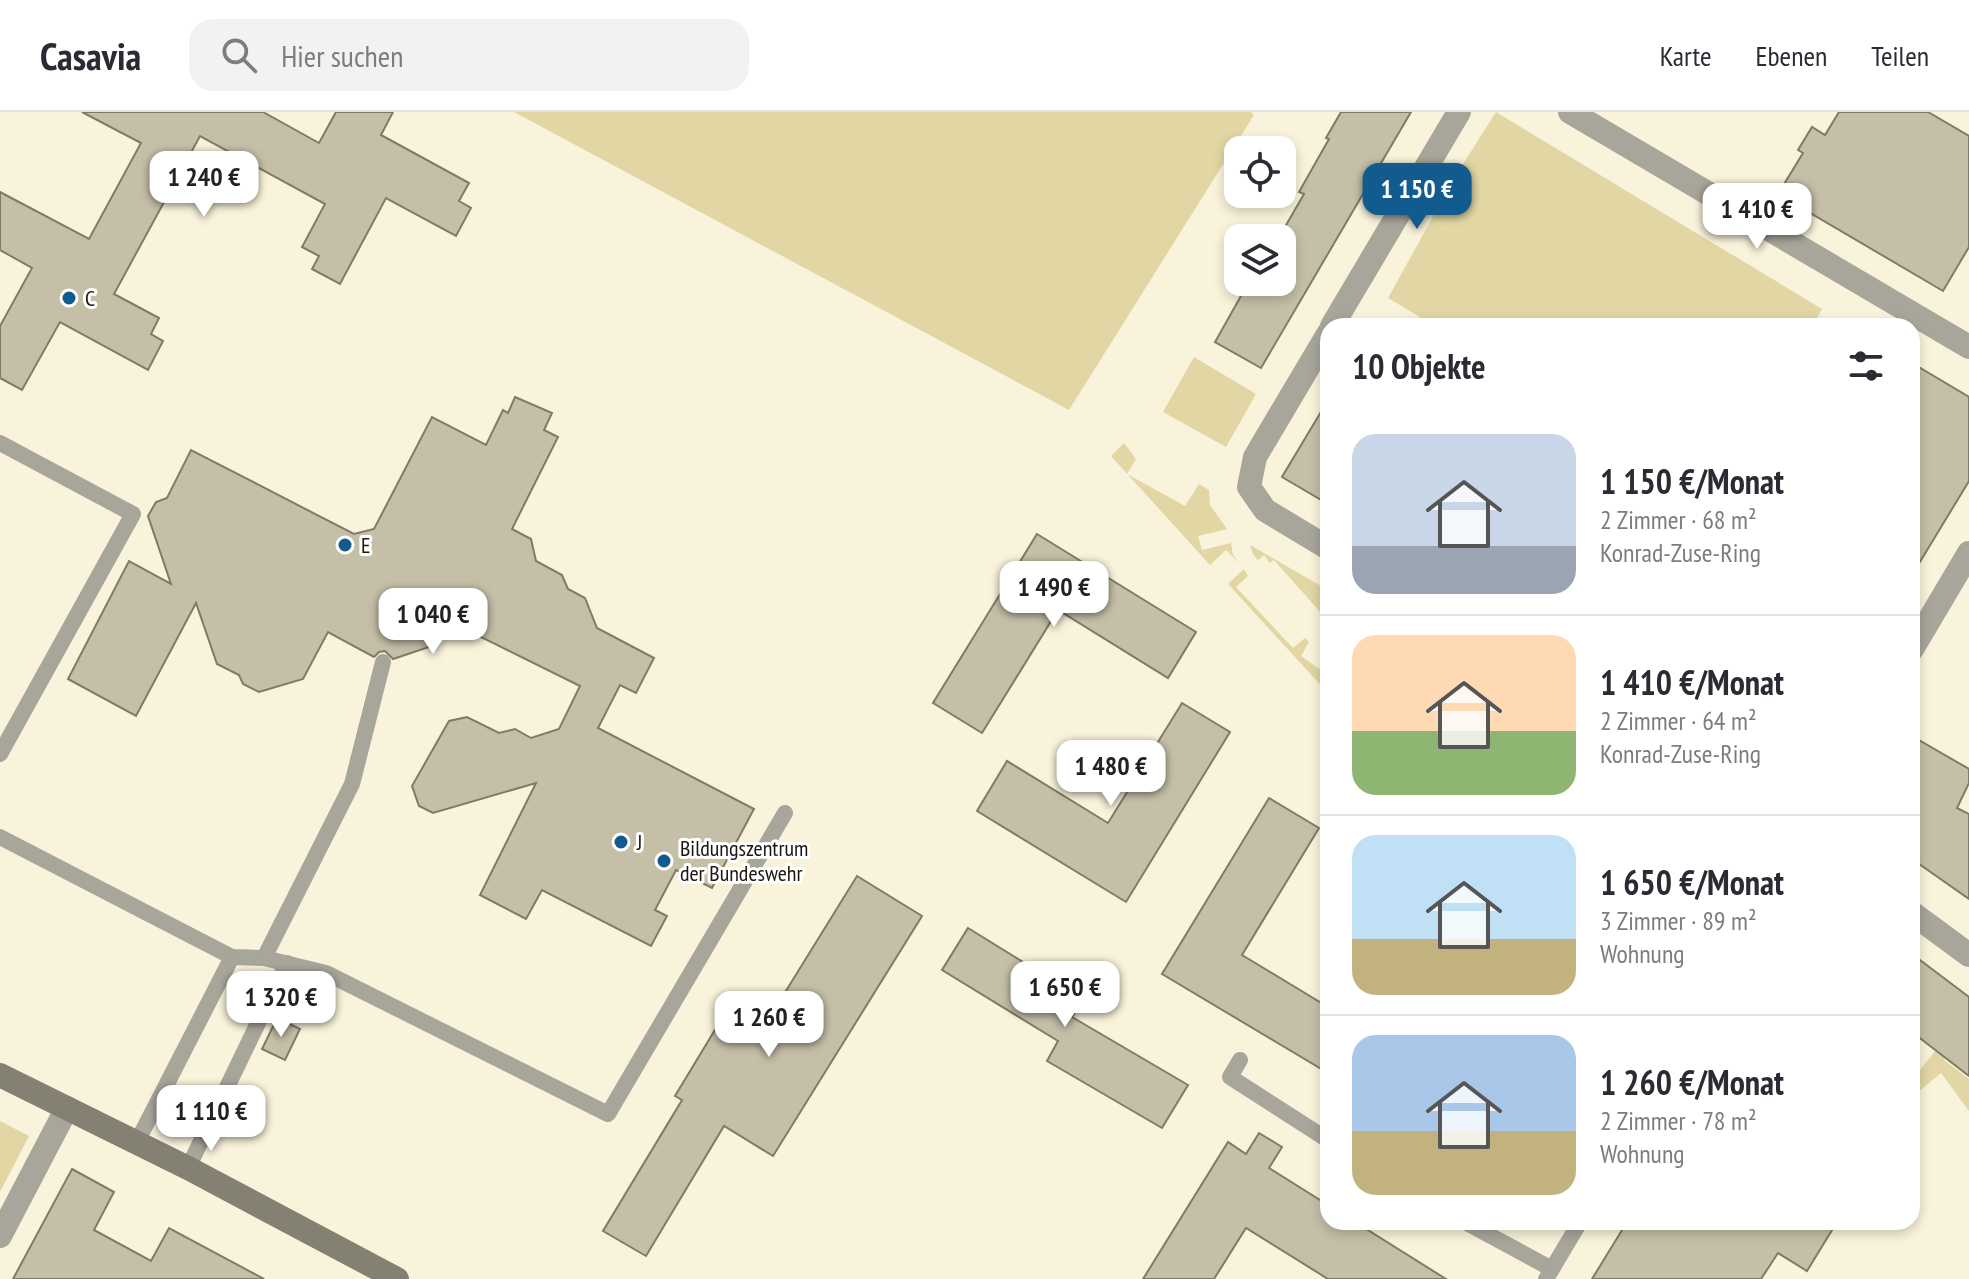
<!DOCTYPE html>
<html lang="de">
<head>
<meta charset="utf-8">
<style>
	body { margin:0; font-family:"PT Sans Narrow",sans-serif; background:#f2f2f3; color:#2b2b33; height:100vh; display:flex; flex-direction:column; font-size:30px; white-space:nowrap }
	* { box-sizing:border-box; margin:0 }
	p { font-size:26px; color:#7c7c81 }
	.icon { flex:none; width:44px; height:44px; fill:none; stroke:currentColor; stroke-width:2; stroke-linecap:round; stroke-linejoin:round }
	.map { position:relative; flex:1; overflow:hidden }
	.side { position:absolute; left:1320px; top:206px; width:600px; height:912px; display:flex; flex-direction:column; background:#fff; border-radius:24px; box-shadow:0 4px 12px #0003 }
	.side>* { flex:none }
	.tools { position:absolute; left:1224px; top:24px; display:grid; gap:16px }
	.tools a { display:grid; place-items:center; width:72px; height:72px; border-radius:16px; background:#fff; box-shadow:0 4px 12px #0003; font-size:40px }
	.price { position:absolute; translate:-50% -68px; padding:0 18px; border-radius:16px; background:#fff; color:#222; font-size:26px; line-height:52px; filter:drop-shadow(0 2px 4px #0008) }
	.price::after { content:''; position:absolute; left:50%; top:48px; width:24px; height:18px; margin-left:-12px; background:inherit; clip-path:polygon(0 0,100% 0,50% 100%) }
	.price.current { background:#115b8e; color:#fff }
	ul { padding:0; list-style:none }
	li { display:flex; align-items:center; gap:24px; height:200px; padding:0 32px }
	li+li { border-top:2px solid #e1e1e2 }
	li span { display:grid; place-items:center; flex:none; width:224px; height:160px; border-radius:24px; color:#555 }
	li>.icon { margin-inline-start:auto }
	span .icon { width:96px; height:96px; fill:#fffc; stroke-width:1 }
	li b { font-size:34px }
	h2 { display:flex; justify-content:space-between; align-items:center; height:96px; padding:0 32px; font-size:34px }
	header { display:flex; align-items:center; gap:48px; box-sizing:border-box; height:112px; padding:0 40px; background:#fff; border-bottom:2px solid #e1e1e2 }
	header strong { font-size:38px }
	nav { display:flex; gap:44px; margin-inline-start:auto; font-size:28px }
	.search { width:560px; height:72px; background:#f2f2f3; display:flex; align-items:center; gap:20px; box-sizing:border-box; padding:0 28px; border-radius:24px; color:#7c7c81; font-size:30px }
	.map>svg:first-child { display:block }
</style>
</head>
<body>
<header>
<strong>Casavia</strong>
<div class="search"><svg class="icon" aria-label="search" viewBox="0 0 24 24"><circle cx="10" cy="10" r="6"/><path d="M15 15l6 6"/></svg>Hier suchen</div>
<nav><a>Karte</a><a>Ebenen</a><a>Teilen</a></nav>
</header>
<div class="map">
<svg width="1969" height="1167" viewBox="0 0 1969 1167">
	<rect width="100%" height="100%" fill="#f9f3db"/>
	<g fill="#e2d6a4">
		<path d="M514,0H1251L1254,3L1069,298Z"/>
		<path d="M1496,0L1822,197L1813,214H1435L1388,186L1456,63Z"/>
		<path d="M1194,245L1256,282L1226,335L1163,300Z"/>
		<path d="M1124,331L1136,347L1127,362L1185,394L1199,372L1209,378L1210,393L1227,417L1198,424L1202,438L1231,431L1233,443L1239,451L1226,438L1210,453L1111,344Z"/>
		<path d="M1250,433L1328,478V490L1321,501L1274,448L1270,451L1264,443L1258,448L1253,442Z"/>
		<path d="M1244,457L1248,464L1236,475L1293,536L1305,526L1309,530L1301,544L1328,563V581L1228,472Z"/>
		<path d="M1966,900L1969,915L1944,948L1969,967V999L1941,961L1912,985V968Z"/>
		<path d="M0,1009L29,1024L0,1080Z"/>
	</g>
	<g fill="#c5bfa8" stroke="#807b66" stroke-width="2">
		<path d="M82,0H263L319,31L336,0H393L381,23L469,71L459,89L471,96L456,124L386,86L340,172L312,157L319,144L302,135L325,92L200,24L114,182L159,206L151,222L163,229L148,258L60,210L22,278L0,266V214L32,156L0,138V80L89,127L141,31Z"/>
		<path d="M1341,0H1411L1261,256L1215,230L1246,175L1249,177L1253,170H1282V120L1304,82L1299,80L1329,27L1326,26Z"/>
		<path d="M1839,0H1928L1969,24V135L1943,179L1778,82L1803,41L1798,38L1812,15L1825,23Z"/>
		<path d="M1912,251L1969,285V369L1912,463Z"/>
		<path d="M515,285L552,301L544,318L558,325L512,417L531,427L536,449L562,463L568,477L585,486L597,516L654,546L636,581L620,573L598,616L754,697L712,776L676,758L655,798L667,804L651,834L542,778L526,807L480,783L536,671L433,701L419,694L412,674L449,609L467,605L499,621L515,617L531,626L559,617L580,574L445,507L432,534L393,547L385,539L379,540L374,545L328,520L303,567L259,580L243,572L239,563L217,552L196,491L136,604L68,567L129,449L171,472L148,404L156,390L167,386L191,338L354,422L374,417L432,305L486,333L503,298L508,301Z"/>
		<path d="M1328,288V392L1282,365Z"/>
		<path d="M1037,422L1196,520L1168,566L1058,498L982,621L933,591Z"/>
		<path d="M1182,591L1230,620L1126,790L977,699L1007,649L1108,711Z"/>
		<path d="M1912,624L1969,657V671L1957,696L1969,702V787L1912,747Z"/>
		<path d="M1269,686L1319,716L1242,843L1328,895V961L1162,862Z"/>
		<path d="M857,764L922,804L773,1044L724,1014L646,1144L603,1119L682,988L675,984L721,908L755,929Z"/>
		<path d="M968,816L1083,887L1072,905L1188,973L1162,1016L1047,949L1058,929L942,858Z"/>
		<path d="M1912,842L1969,885V964L1912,920Z"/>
		<path d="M277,906L300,917L285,948L262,937Z"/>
		<path d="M1259,1021L1282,1035L1269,1056L1328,1093V1110H1355L1446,1167H1328L1246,1116L1214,1167H1143L1228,1030L1246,1042Z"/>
		<path d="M72,1057L114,1080L94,1118L151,1149L169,1116L264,1167H13Z"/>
		<path d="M1627,1110H1837L1807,1159L1778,1141L1761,1167H1592Z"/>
	</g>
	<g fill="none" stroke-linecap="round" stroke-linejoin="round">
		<g stroke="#a8a59b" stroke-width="16">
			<path d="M0,331L133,402L0,642"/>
			<path d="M1912,504L1926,512"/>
			<path d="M0,725L232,845L264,846L326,861L608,1002L785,701"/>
			<path d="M264,846L352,672L383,550"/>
			<path d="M1240,948L1230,965L1328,1028"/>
			<path d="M137,1030L232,845"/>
			<path d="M188,1056L287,851"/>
			<path d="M1465,1110L1552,1157"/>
			<path d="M1546,1167L1580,1110"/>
		</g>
		<g stroke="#a8a59b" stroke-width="24">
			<path d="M1570,0L1969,235"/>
			<path d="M1332,214L1459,0"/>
			<path d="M1328,222L1255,345L1249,375L1265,398L1328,436"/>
			<path d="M1912,537L1969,441"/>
			<path d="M1912,801L1969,843"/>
			<path d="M0,1124L67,996"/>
		</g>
		<path stroke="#848072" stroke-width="24" d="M0,963L188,1056L397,1167"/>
	</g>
	<g fill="#115b8e" stroke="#fff" stroke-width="3">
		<circle cx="69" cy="186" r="8"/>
		<circle cx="345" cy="433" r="8"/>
		<circle cx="621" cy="730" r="8"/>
		<circle cx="664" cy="749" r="8"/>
	</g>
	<g text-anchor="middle" stroke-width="6" stroke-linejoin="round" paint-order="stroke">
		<g font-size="22" fill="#19170e" stroke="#fff" text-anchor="start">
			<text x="85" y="194">C</text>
			<text x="361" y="441">E</text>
			<text x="637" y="738">J</text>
			<text x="680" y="744">Bildungszentrum<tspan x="680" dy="25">der Bundeswehr</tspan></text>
		</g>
	</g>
</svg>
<div class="tools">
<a><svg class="icon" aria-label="locate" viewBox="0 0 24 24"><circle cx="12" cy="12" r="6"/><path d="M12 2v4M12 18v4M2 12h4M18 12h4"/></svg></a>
<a><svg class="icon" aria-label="layers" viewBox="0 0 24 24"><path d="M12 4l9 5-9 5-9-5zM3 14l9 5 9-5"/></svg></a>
</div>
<b class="price" style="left:204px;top:107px">1 240 €</b>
<b class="price current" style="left:1417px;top:119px">1 150 €</b>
<b class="price" style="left:1757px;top:139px">1 410 €</b>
<b class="price" style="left:1054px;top:517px">1 490 €</b>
<b class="price" style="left:433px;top:544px">1 040 €</b>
<b class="price" style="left:1111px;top:696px">1 480 €</b>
<b class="price" style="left:1065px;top:917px">1 650 €</b>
<b class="price" style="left:281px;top:927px">1 320 €</b>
<b class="price" style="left:769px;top:947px">1 260 €</b>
<b class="price" style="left:211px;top:1041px">1 110 €</b>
<section class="side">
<h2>10 Objekte<svg class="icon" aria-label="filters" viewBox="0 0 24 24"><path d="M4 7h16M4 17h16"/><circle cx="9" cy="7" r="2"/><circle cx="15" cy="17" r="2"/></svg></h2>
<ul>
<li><span style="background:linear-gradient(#c9d6e8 70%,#9aa5b1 0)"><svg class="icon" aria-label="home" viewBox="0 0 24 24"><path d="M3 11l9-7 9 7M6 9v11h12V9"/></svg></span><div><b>1 150 €/Monat</b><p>2 Zimmer · 68 m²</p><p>Konrad-Zuse-Ring</p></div></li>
<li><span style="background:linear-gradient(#ffd9b3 60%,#8fb573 0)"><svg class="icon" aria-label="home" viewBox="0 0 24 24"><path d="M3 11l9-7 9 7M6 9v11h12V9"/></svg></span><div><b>1 410 €/Monat</b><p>2 Zimmer · 64 m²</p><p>Konrad-Zuse-Ring</p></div></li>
<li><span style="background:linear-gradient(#bfe0f5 65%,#c2b280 0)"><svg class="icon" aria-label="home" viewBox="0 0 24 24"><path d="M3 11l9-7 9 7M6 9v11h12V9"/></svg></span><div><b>1 650 €/Monat</b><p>3 Zimmer · 89 m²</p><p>Wohnung</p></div></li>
<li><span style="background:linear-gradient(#a9c7e8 60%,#c2b280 0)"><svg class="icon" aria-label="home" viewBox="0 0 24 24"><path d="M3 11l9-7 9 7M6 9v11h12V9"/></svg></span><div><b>1 260 €/Monat</b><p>2 Zimmer · 78 m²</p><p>Wohnung</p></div></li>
</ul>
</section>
</div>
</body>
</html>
